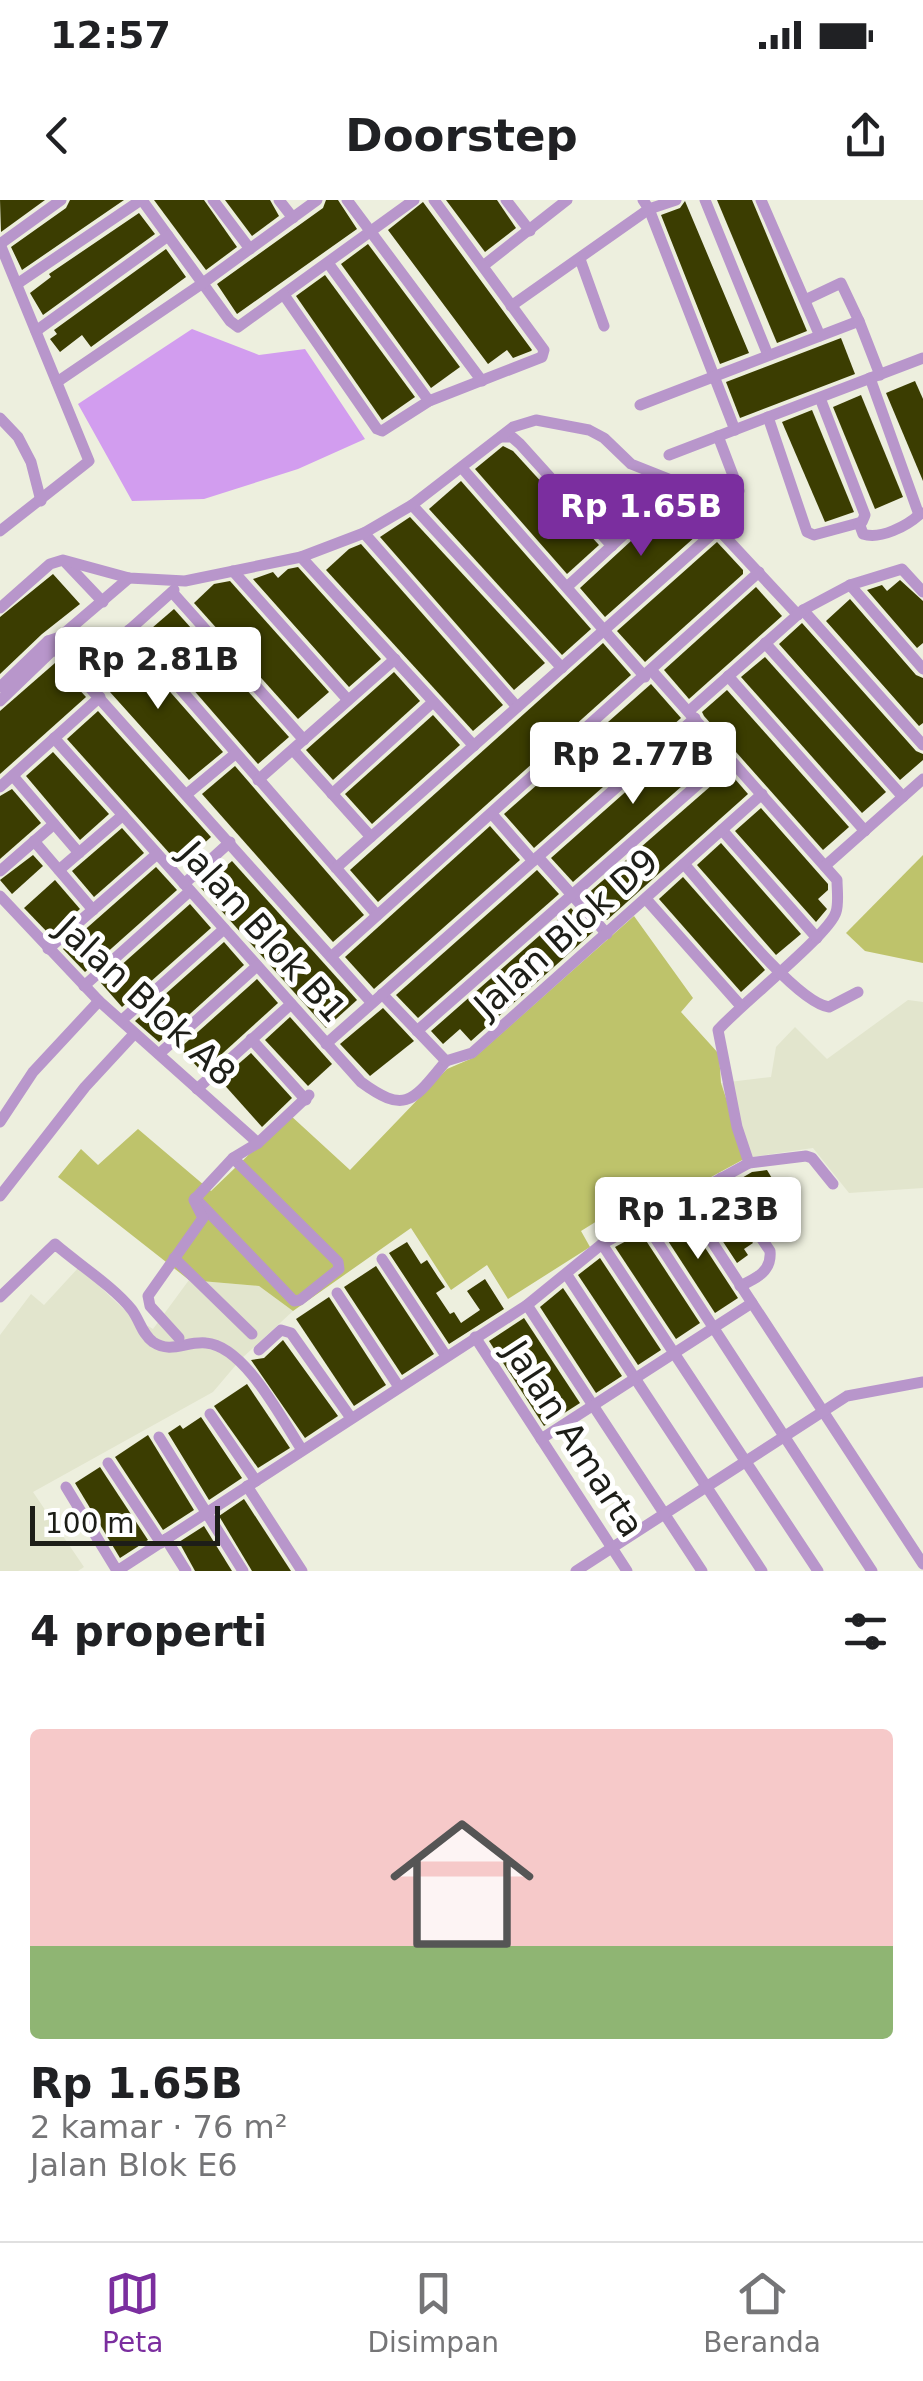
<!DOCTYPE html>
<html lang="id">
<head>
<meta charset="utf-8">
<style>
	body { margin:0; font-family:"DejaVu Sans",sans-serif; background:#f6f6f6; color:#202124; height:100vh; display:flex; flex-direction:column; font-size:38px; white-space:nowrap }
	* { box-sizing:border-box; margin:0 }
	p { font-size:32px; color:#757577 }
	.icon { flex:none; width:55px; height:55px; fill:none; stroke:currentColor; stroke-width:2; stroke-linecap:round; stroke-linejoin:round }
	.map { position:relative; height:1371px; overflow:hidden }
	.drawer { display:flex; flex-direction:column; background:#fff; flex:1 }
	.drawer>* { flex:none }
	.scale { position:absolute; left:30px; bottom:25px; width:190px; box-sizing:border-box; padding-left:10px; border:5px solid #1d1e18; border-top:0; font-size:28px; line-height:35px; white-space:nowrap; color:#1d1e18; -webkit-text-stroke:8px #fff; paint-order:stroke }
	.price { position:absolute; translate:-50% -85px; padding:0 22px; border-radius:10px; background:#fff; color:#222; font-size:32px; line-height:65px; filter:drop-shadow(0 2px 5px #0008) }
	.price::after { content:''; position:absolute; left:50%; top:60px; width:30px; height:22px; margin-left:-15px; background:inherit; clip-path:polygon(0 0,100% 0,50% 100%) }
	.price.current { background:#7b2e9f; color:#fff }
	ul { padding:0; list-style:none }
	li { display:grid; align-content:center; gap:20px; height:530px; padding:0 30px }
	li span { display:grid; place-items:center; height:310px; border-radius:10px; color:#555 }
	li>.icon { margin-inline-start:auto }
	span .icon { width:180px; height:180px; fill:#fffc; stroke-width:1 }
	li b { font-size:42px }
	h2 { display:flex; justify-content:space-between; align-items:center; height:120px; padding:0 30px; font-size:42px }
	.status { display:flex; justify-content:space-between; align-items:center; height:70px; padding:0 50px; background:#fff; direction:ltr }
	.status svg { height:28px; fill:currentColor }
	header { display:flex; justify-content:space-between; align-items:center; height:130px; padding:0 30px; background:#fff; font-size:45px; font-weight:700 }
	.tabs { display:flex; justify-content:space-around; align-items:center; height:140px; border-top:2px solid #e0e0e0; background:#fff; font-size:28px; color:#757577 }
	.tabs a { display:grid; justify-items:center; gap:5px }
	.tabs .current { color:#7b2e9f }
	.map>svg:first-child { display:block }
</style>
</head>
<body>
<div class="status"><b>12:57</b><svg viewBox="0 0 49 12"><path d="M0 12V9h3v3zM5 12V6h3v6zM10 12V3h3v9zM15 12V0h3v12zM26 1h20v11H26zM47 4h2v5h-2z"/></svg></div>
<header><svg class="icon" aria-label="back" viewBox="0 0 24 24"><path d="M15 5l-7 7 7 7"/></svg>Doorstep<svg class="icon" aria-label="share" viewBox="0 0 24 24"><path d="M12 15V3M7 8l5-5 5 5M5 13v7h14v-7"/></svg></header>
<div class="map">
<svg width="923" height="1371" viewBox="0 0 923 1371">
	<rect width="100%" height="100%" fill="#edefde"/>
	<g fill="#e2e5cd">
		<path d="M908,800L923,802V988L849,993L813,948L746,958L721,883L771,877L776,847L795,827L827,859Z"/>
		<path d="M79,1067L130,1115L153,1129L189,1080L259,1086L293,1111L241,1159L213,1192L33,1292L84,1367L78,1371H0V1135L31,1094L44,1105Z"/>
	</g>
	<g fill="#bec36b">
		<path d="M923,655V763L865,751L846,733Z"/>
		<path d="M634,716L693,798L681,812L719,854L721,883L746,958L645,1013L634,998L581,1031L590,1047L508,1099L487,1065L451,1090L411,1028L293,1111L259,1086L189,1080L58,977L81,949L98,965L138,929L211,991L290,915L350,970L447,869L475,857Z"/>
	</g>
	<path fill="#d29def" d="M192,129L259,155L305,149L365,239L298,269L204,299L132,301L78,204Z"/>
	<g fill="#3b3d01">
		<path d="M0,0H45L1,32Z"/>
		<path d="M70,0H124L22,70L11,47L66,8Z"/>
		<path d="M154,0H204L237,47L206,70Z"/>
		<path d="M225,0H270L279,16L252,36Z"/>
		<path d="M326,0H338L357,29L237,114L217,84L323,8Z"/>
		<path d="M446,0H497L516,28L485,52Z"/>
		<path d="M717,0H752L807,131L777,143Z"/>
		<path d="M685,1L749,153L720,164L661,15L680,8Z"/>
		<path d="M423,2L532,150L531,151L513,158L507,150L488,164L388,30Z"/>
		<path d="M139,13L155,34L43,115L30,93L51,77L49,74Z"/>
		<path d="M368,44L460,167L431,188L341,64Z"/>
		<path d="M166,49L186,77L91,147L82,135L60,152L50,139L57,134L54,130Z"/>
		<path d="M325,75L415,197L382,220L296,96Z"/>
		<path d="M841,138L855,174L740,218L726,182Z"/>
		<path d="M915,181L923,199V281L886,193Z"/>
		<path d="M861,195L903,297L875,309L833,207Z"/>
		<path d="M812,210L854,312L825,322L782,222Z"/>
		<path d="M503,246L513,251L599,345L567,374L475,269Z"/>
		<path d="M461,281L591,429L562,455L429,309Z"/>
		<path d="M670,305L683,319L689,313L705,328L605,417L580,388Z"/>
		<path d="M410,317L545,463L514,490L380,337Z"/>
		<path d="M717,342L743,370V374L645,462L617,431Z"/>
		<path d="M361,344L503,505L473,531L326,370L349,349Z"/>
		<path d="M298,367L381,459L349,487L253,379L273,372L278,378L288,369Z"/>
		<path d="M53,374L80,404L42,434L0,474V417Z"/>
		<path d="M900,380L923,401V443L917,448L867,390L882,385L887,391Z"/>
		<path d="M230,381L329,492L298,519L194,403L214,384Z"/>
		<path d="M756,387L782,416L689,499L664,470Z"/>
		<path d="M850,399L916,475L923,478V523L919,526L826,421Z"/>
		<path d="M174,409L289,537L258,564L145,434Z"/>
		<path d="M802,423L916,551L923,554V560L900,580L779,444Z"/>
		<path d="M603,443L631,475L378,702L350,670Z"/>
		<path d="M128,444L223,552L189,580L101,482L99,484L92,476Z"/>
		<path d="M765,457L886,592L862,613L741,477Z"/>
		<path d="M55,463L86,497L0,574V511Z"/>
		<path d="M394,472L420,501L333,580L306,550Z"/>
		<path d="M651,484L681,518L534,648L504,614Z"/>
		<path d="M727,490L849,627L823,650L704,516L702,512Z"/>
		<path d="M98,511L211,637L180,665L67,539Z"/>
		<path d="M433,515L460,545L372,624L345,594Z"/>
		<path d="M693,532L715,557L573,682L551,658Z"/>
		<path d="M53,552L109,614L80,640L26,576Z"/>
		<path d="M235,566L364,715L333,742L202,594Z"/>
		<path d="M728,571L748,594L607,720L585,696Z"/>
		<path d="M12,589L41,623L0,659V596Z"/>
		<path d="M761,608L828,684V690L818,699L827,709L816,722L735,631Z"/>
		<path d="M490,626L520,660L374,789L345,757Z"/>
		<path d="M122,628L144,653L94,697L72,671Z"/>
		<path d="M721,643L801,734L776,755L697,665Z"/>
		<path d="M33,655L43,666L12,694L0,680Z"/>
		<path d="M232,661L357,800L326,828L201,688Z"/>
		<path d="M156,667L177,690L85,772L63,749Z"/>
		<path d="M537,670L559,694L418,818L396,795Z"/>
		<path d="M683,677L765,770L741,792L659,699Z"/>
		<path d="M55,680L80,709L50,735L24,708Z"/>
		<path d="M190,704L211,728L122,807L101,783Z"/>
		<path d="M571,708L593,732L471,841L460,829L443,844L431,831Z"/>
		<path d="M224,742L244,765L159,842L135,821Z"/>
		<path d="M257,779L278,803L202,872L180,848Z"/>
		<path d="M383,808L414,841L370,876L340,844Z"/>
		<path d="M290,817L332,864L308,886L265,840Z"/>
		<path d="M251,853L292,898L262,927L220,880Z"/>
		<path d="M767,970L787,1003L760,1019L735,982L752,972Z"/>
		<path d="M719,992L753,1043L744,1049L748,1055L737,1063L697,1002Z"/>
		<path d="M681,1011L738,1098L715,1113L657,1024Z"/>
		<path d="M641,1033L700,1123L676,1139L615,1047Z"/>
		<path d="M407,1042L421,1064L427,1060L438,1077L445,1087L436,1093L450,1114L454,1112L461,1123L480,1110L467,1091L485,1079L504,1109L449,1144L389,1053Z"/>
		<path d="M600,1058L661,1150L638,1165L578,1075Z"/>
		<path d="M376,1066L434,1154L402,1175L344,1087Z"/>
		<path d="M563,1088L622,1176L596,1193L540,1107Z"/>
		<path d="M329,1097L386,1185L354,1206L296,1119Z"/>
		<path d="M524,1118L580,1203L544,1226L489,1141Z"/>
		<path d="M283,1140L338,1216L305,1238L251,1160L264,1158Z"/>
		<path d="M247,1184L290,1248L258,1268L214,1206Z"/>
		<path d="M201,1217L242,1278L209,1300L168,1233L180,1225L183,1229Z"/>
		<path d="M148,1235L194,1310L163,1330L115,1257Z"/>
		<path d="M100,1267L148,1340L120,1358L75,1283Z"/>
		<path d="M244,1299L291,1371H252L219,1316Z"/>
		<path d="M204,1326L232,1371H195L179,1342Z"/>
	</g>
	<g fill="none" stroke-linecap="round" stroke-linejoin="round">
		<g stroke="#b896cb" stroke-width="11">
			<path d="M142,0L230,121L238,127L414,0"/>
			<path d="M213,0L250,49"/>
			<path d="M279,0L293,18"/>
			<path d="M347,0L482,181"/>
			<path d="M506,0L530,31"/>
			<path d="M643,0L649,9L735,230"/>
			<path d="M705,0L768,155"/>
			<path d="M761,0L820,136"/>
			<path d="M580,59L604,126"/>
			<path d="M328,63L429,201"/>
			<path d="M483,66L567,0"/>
			<path d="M17,84L141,0"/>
			<path d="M284,95L377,229L382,231L429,201L542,157L544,150L434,0"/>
			<path d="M805,100L841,83L859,121"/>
			<path d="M511,106L649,9L676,0"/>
			<path d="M36,131L168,36"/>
			<path d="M870,178L918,312L923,313"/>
			<path d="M57,182L203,83L317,0"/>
			<path d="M640,205L859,121L880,175"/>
			<path d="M768,217L807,332L814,335L862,322L865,315L820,198"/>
			<path d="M0,218L18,237L31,262L41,301"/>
			<path d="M718,236L739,291"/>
			<path d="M501,237H512L520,244L612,346"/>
			<path d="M669,255L923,158"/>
			<path d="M462,268L645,477"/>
			<path d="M412,305L562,468"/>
			<path d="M859,323L863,334C880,340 907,326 920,314"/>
			<path d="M0,331L89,261L0,44L61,0"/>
			<path d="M364,333L517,507"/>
			<path d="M301,357L474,546"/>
			<path d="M66,363L103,402"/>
			<path d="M233,371L348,500"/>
			<path d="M850,385L923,469"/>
			<path d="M568,386L668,294L680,293L703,313L798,415"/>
			<path d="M172,392L304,540"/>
			<path d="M0,408L50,364L63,360L129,378L185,381L301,357L364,333L412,305L513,227L536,220L589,230L604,238L631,264L694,289"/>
			<path d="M803,410L923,545"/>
			<path d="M129,430L377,715"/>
			<path d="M60,437L129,378"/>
			<path d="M48,441L372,803"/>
			<path d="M765,443L903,597"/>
			<path d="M652,471L837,680C837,690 839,703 836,712C830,734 740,805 718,830L737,927L749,963"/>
			<path d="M80,474L174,390"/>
			<path d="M728,476L865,631"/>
			<path d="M0,487L48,441L60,437L55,448L0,501"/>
			<path d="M689,511L803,410L850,385L902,369L923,392"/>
			<path d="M54,538L361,882C406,915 413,901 446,861"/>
			<path d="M293,550L371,637"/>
			<path d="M13,576L79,653"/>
			<path d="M258,580L395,459"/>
			<path d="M0,587L100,497"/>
			<path d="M187,594L235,554"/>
			<path d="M332,594L433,502"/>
			<path d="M492,614L533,661"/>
			<path d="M722,630L817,738"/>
			<path d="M34,641L93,710"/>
			<path d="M538,657L607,734"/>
			<path d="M684,664C712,695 794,802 829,807L858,792"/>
			<path d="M825,666L923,579"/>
			<path d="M336,668L718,329"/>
			<path d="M59,670L123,615"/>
			<path d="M0,671L54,624"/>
			<path d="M184,684L230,642"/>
			<path d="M0,696L99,801L258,943"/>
			<path d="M646,699L740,805"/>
			<path d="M48,749L157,654"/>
			<path d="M331,757L759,372"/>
			<path d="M84,786L190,691"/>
			<path d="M382,794L446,861"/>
			<path d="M122,820L224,729"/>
			<path d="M417,831L729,557"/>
			<path d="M251,839L306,900"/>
			<path d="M326,844L695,518"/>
			<path d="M159,854L257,766"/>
			<path d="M446,861L472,853L762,594"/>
			<path d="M197,889L291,804"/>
			<path d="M0,922L33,872L99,801"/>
			<path d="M721,978L770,1051C772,1071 757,1078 740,1086"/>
			<path d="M0,996L85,887L134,834"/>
			<path d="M195,998L294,1101L300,1100L339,1069L338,1062L233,958"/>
			<path d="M684,999L923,1364"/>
			<path d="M644,1021L872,1371"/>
			<path d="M602,1044L818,1371"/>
			<path d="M174,1058L252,1134"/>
			<path d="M382,1059L446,1156"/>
			<path d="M567,1075L762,1371"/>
			<path d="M337,1093L399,1187"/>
			<path d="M0,1097L55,1044C78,1064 114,1087 132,1110C140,1121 142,1134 153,1142C171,1154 186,1141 206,1143C245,1146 282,1220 302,1250"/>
			<path d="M527,1105L702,1371"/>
			<path d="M475,1137L627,1371"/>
			<path d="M179,1138L150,1106L148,1096L203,1018L194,1000L233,958L258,943L309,895"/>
			<path d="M259,1150L281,1130L291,1133L351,1218"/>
			<path d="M210,1214L256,1281"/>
			<path d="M159,1237L243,1371"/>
			<path d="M541,1239L752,1103"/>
			<path d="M108,1263L161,1343"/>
			<path d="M247,1286L302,1371"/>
			<path d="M66,1287L116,1369H120L527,1105L602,1044L749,963L806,956L812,958L833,984"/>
			<path d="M166,1339L186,1371"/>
			<path d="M576,1371L847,1196L923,1182"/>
		</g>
	</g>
	<g text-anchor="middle" stroke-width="10" stroke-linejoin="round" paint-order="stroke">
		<g font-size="35" fill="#1d1e18" stroke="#fff">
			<text transform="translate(263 732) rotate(48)" y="12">Jalan Blok B1</text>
			<text transform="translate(566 733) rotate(-42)" y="12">Jalan Blok D9</text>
			<text transform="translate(146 801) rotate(43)" y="12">Jalan Blok A8</text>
			<text transform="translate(574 1239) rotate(57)" y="12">Jalan Amarta</text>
		</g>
	</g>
</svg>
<div class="scale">100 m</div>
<b class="price current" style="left:641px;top:359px">Rp 1.65B</b>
<b class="price" style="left:158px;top:512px">Rp 2.81B</b>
<b class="price" style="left:633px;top:607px">Rp 2.77B</b>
<b class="price" style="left:698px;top:1062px">Rp 1.23B</b>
</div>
<section class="drawer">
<h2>4 properti<svg class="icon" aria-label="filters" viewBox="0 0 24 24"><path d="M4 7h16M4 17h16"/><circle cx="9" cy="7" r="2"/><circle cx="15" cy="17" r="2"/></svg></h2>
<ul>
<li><span style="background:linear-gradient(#f6c9c9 70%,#8fb573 0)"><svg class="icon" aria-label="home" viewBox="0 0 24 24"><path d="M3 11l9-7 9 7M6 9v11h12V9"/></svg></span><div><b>Rp 1.65B</b><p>2 kamar · 76 m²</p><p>Jalan Blok E6</p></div></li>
</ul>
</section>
<nav class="tabs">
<a class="current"><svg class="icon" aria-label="map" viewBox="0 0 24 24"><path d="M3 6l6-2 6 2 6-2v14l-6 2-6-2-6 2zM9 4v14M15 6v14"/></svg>Peta</a>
<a><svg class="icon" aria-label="saved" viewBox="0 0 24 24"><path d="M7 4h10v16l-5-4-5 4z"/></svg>Disimpan</a>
<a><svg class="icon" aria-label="home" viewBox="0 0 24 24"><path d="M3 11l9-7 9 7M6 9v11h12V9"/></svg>Beranda</a>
</nav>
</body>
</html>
